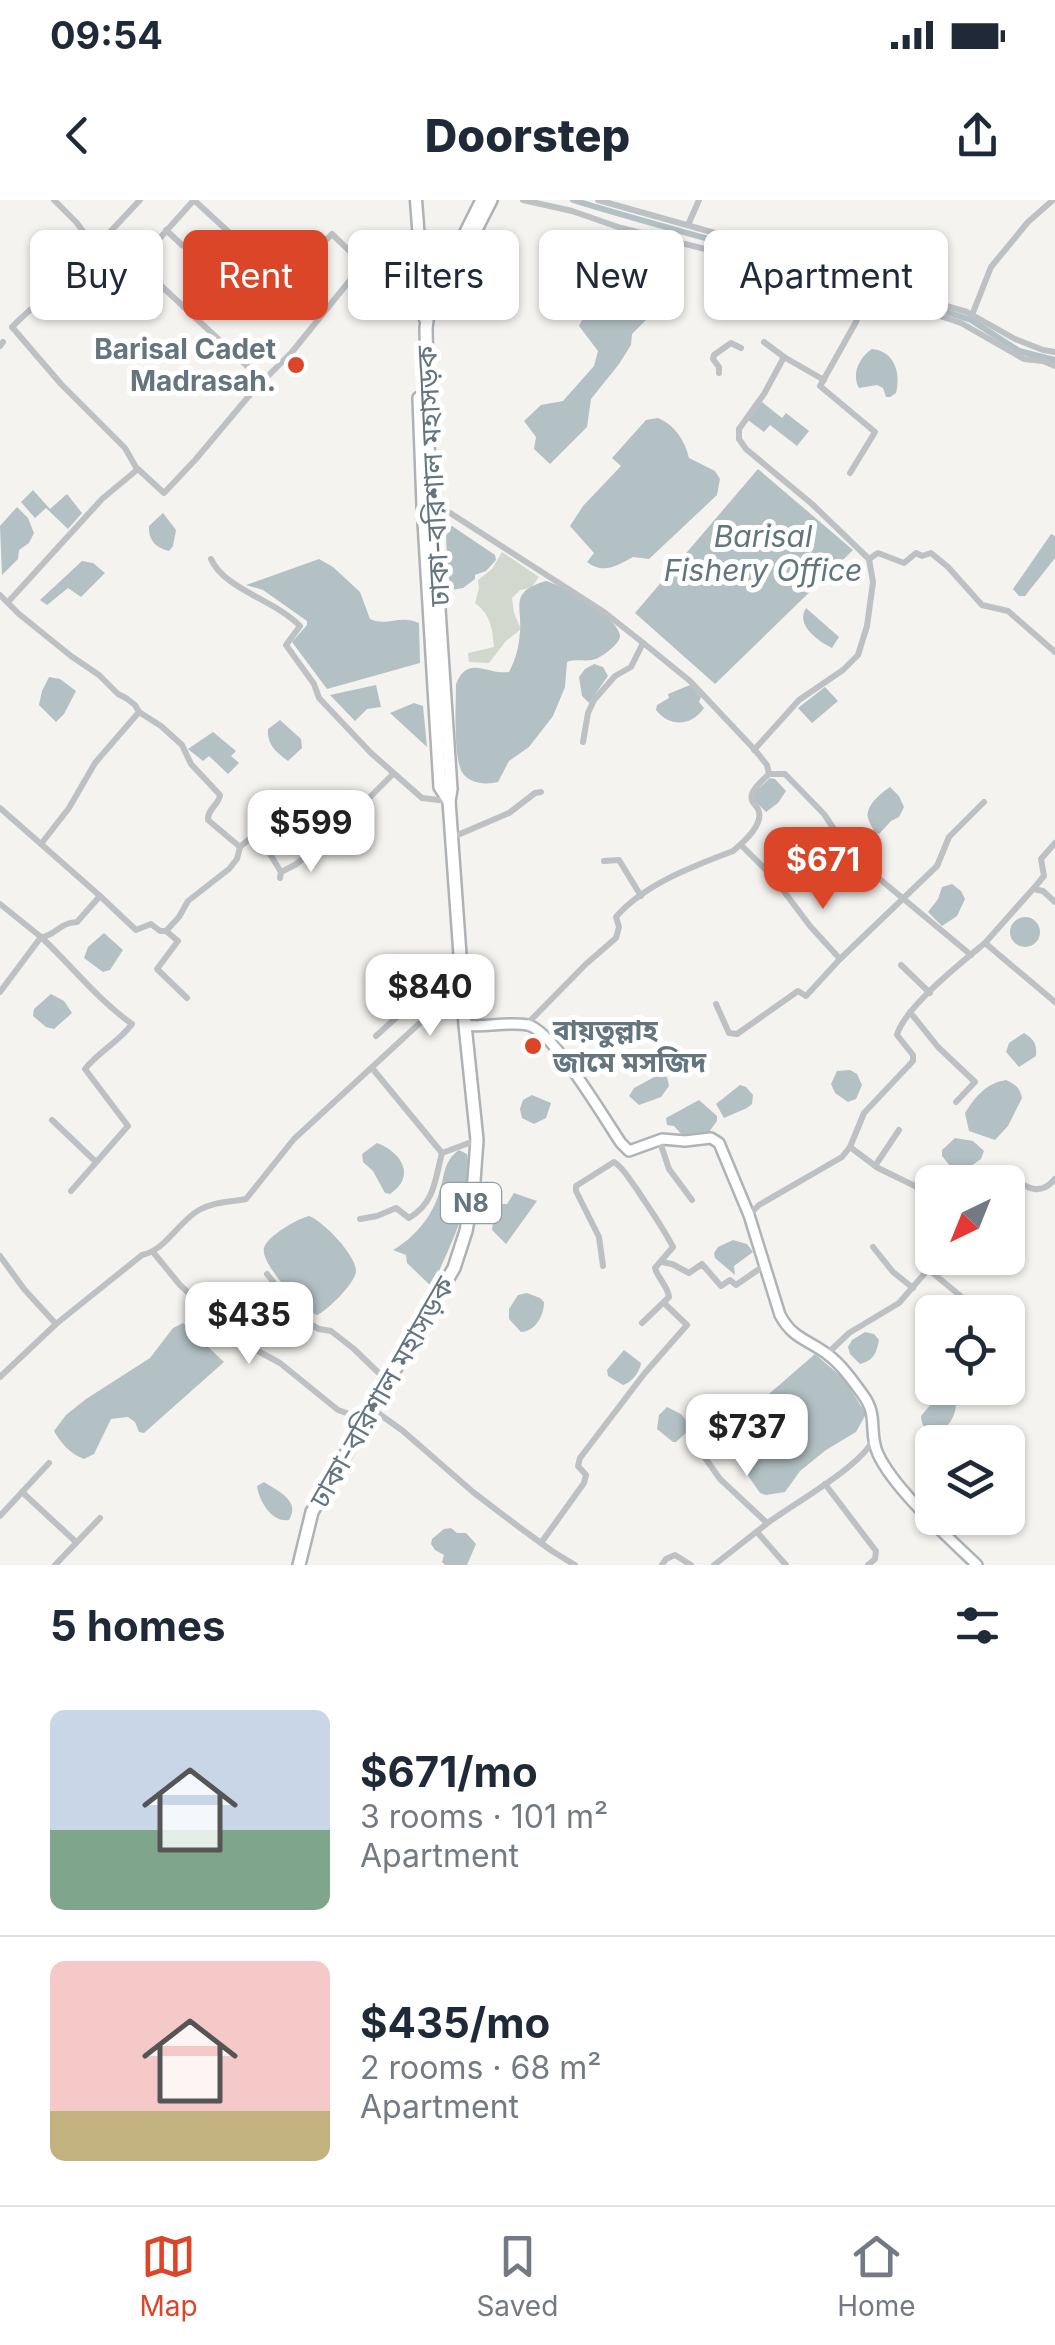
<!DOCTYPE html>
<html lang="en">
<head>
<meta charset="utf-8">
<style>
	body { margin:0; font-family:Inter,"Noto Sans Bengali",sans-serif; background:#f2f2f3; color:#1f2937; height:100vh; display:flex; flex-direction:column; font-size:38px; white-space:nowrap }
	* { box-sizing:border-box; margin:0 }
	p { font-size:32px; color:#747a83 }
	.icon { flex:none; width:55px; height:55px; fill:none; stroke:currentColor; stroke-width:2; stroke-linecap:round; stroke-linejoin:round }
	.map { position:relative; height:1365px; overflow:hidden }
	.side { display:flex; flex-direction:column; background:#fff; flex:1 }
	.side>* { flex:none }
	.guide { position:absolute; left:30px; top:30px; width:995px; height:90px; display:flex; gap:20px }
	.needle { width:65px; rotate:223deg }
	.fabs { position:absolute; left:915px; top:965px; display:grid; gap:20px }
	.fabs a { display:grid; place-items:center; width:110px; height:110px; border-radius:15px; background:#fff; box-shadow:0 2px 8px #0004; font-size:50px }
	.price { position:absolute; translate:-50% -85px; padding:0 22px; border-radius:20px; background:#fff; color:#222; font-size:32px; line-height:65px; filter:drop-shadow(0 2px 5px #0008) }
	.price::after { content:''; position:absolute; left:50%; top:60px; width:30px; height:22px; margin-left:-15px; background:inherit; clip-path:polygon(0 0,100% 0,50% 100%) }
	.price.on { background:#db4628; color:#fff }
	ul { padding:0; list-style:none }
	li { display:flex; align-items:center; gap:30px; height:250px; padding:0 50px }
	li+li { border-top:2px solid #e0e1e3 }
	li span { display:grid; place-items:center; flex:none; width:280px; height:200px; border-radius:15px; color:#555 }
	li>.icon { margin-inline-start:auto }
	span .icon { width:120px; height:120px; fill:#fffc; stroke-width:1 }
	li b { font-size:42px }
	h2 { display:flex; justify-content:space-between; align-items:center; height:120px; padding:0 50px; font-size:42px }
	.tag { padding:0 35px; border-radius:15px; background:#fff; box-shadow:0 2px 8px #0004; font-size:35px; line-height:90px }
	.tag.on { background:#db4628; color:#fff }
	.status { display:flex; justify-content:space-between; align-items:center; height:70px; padding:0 50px; background:#fff; direction:ltr }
	.status svg { height:28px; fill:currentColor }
	header { display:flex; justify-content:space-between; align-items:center; height:130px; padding:0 50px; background:#fff; font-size:45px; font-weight:800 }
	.tab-bar { display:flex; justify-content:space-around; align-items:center; height:140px; border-top:2px solid #e0e1e3; background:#fff; font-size:28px; color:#747a83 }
	.tab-bar a { display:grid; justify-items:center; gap:5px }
	.tab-bar .on { color:#db4628 }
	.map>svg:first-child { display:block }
</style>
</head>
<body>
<div class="status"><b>09:54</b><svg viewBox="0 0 49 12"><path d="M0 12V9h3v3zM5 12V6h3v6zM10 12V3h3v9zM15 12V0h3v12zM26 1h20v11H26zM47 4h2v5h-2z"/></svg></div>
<header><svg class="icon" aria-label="back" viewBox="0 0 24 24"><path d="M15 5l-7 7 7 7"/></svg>Doorstep<svg class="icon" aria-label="share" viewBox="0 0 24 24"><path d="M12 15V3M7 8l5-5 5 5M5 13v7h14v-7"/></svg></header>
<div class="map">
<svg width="1055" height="1365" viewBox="0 0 1055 1365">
	<rect width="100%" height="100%" fill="#f4f3ef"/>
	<path fill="#d3d8cf" d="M502,352L539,377L531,388L520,390L512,398L514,413L521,429L506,441L489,463L469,462L468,453L494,447C492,428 491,415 475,403L479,388L478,380L492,369Z"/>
	<g fill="#b3c1c4">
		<path d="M569,72L584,78L601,93L616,98L636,120H646L632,134L631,145L619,164L591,199L587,227L550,264L534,249L536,237L524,221L541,205L563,201L594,166L598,151L579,126L587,110L573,95L558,88L549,80L554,74L563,75Z"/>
		<path d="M872,149C895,151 901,174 896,193L890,197H886L883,188L877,185L859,188C851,173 860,157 872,149Z"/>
		<path d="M762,202L782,218L786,213L809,231L797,246L770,225L764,232L748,220Z"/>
		<path d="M658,218C675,225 685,241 689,258L715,271L720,279L717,295L649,359L633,357C618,365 604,375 587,362L594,353L570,326L583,306L621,266L612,258L646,220Z"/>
		<path d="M758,269L853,350L715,484L635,413Z"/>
		<path d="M33,290L50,309L67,294L82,313L68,329L46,308L35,318L21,302Z"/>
		<path d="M17,307L28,318L34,333L29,343L19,350L18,359L2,375L0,326Z"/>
		<path d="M163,313L176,330L173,346L169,351C156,348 148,340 149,326Z"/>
		<path d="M452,326L495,355L496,360L486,371L475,375V379L463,388L451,390L447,367L446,330Z"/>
		<path d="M1051,334L1055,336V358L1025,396H1019L1013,389Z"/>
		<path d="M319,359L333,367L360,392L370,419C387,427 400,414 419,423L420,463L327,489L292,442L307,425V421L263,390L246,385Z"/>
		<path d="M82,361L93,363L105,373L81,397L68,388L47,405L40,400Z"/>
		<path d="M546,381C561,385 622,419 620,437C619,444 604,455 598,458C588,463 577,458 567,462L565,487L553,516L529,547L509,561L498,582C486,585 469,584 462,572C453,556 456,504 456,484C468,454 487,475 509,472C516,459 519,446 520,432C522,405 509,392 546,381Z"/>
		<path d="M806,408L839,437L832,448C818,441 795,425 806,408Z"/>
		<path d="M594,464L603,467L608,476L589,503L582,496L579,477L585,469Z"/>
		<path d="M49,477L60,479L76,491L64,514L56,522L39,505L42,491Z"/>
		<path d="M376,485L381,507L367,509L355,521L330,495Z"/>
		<path d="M690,485L701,497L699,502L704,508C692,526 670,528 656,510L657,505L669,498L668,494Z"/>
		<path d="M825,487L838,501L812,523L798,508Z"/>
		<path d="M414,503L423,506L427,547L390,513Z"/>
		<path d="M280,520L301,539L302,548L288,561C276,552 267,545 268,529Z"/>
		<path d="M213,532L236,551L231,556L239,563L228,574L209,556L203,561L188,549Z"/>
		<path d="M770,578L775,579L786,591L778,603L766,612L754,600V593Z"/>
		<path d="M890,587L899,596L904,607L899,617L891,621L879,634L875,633C873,628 869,623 868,618C865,606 881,593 890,587Z"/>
		<path d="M952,684L961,691L965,699L957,716L942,726L928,712L938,699L942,687Z"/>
		<circle cx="1025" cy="732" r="15"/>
		<path d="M104,733L123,750L110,770L103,772L84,758L88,747Z"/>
		<path d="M51,794L64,801L72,813L54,829L46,827L33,816L34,809Z"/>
		<path d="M1024,833C1034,839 1037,844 1036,856L1019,867L1006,852L1009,843Z"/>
		<path d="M850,870L857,874L862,885L856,899L848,902L835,893L831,884L837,871Z"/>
		<path d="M658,875L667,877L669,886L661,897L639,905L629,896L634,888Z"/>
		<path d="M1006,880C1015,884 1020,888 1022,898L1008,926L995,940L969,931L965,913C975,897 986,883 1006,880Z"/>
		<path d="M740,885L746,887L753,895L752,904L747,908L724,918L716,904Z"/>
		<path d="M532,895L551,903L546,918L534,924L522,918L520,909L523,900Z"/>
		<path d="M699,900L717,916V921L709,932L684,937L674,926L667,925L666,918Z"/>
		<path d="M955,938L973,941L984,951L981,959L971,966L954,971L942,956V950Z"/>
		<path d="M377,943C401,952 417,976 390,994L385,993L373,971L363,962L362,954Z"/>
		<path d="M459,950L467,954C475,1002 450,1045 432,1087L407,1063L406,1055L393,1050C414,1038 432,1017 439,993C445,976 443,961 459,950Z"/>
		<path d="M514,993L537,1001L506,1044L492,1030L493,1022L491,1017L496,1012L494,1004H507Z"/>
		<path d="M309,1016C323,1021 357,1056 356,1072C354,1084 328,1110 317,1115C304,1110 260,1064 264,1048C267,1036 297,1019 309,1016Z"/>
		<path d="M733,1040L747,1044L753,1052L734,1066L735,1075L715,1058L714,1053L718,1047Z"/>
		<path d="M527,1093L540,1098L544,1102C544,1115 536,1131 521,1132L509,1119V1109L518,1095Z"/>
		<path d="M183,1123L224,1162L144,1233L139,1232L135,1222L128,1217L111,1219L94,1254L84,1259C70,1254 61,1243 54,1231L66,1215L86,1199L150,1158L173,1128Z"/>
		<path d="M865,1132L874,1134L879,1140C876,1154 874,1160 860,1164L850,1154L848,1147L852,1140Z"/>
		<path d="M624,1150L641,1163C640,1172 631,1183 623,1185L608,1176L607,1170Z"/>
		<path d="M815,1154L844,1179L866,1214L856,1232L826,1250L800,1271L785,1292L766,1295L760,1293L722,1238L723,1227L755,1206Z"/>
		<path d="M941,1198L956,1203C956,1216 948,1229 936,1234C927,1232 921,1226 921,1216L931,1204Z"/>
		<path d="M667,1207L681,1214L690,1225L689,1230L676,1242H673L657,1229L659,1215Z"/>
		<path d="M264,1282C278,1291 301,1301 289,1320C272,1323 259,1301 257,1286Z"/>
		<path d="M451,1328L457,1333H466L476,1344L467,1365H445L442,1362L444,1355L435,1350L431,1344L432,1339L444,1329Z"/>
	</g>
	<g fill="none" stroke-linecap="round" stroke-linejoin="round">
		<g stroke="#b3c1c4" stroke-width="6">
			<path d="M573,0C646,23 720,41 793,63"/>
			<path d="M857,83L971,120L1019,151L1055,160"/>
		</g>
		<g stroke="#adb3b7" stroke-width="14">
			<path id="secondary" d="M465,825C486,828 507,821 528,825C553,831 604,918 621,943L629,951L662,939L685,941L711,938L719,943L749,1015L780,1115C793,1139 807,1139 827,1154C841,1164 853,1181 863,1195C879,1216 868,1233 878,1254C894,1289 948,1337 977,1365"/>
		</g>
		<g stroke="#aeb3b6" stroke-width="15">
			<path id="primary" d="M416,0L425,119"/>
		</g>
		<g stroke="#aeb2b5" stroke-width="16">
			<g id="highway">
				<path d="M463,55L491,0"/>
				<path d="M419,198L423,305L440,587L449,601"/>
				<path d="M299,1365L312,1312L454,1068L466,1031L473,994L477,940L465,825L449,601L451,589L428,244L426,128L429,106L482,0"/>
			</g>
		</g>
		<g stroke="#bdc1c4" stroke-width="6">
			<path d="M54,0L77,23L95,48"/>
			<path d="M194,0L142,58L140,66L262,180"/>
			<path d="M194,0L283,82L287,80L332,34L362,63"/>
			<path d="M523,0L572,11L621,28L817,77L916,108L961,123L1024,159L1043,161L1055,166"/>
			<path d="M598,0L754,44L796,62L967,112L1015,139L1043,150L1055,152"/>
			<path d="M688,25L699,0"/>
			<path d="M166,30L182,45"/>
			<path d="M184,46L251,106"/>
			<path d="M972,115L991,67L1028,22L1053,0"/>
			<path d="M764,142L784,157L824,180"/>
			<path d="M0,146L3,142"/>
			<path d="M719,173V167L713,159L714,155L731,143L741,148"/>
			<path d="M137,269L125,248L61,184L12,127C22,117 32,107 44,99C64,85 91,75 95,48L140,0"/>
			<path d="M850,273L875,232L820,186L856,122L866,94"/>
			<path d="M433,302L604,412L647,446L690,481L755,550L767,565L769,574H785L824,614L852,656L971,755"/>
			<path d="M211,359C224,389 275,400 300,426L286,445L314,484L319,498L371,553L422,598L447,601"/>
			<path d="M869,359L878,353L904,363L916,353L922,356L931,353L948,367L982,405L1008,411L1055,452"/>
			<path d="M0,395L19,414L71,456L99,475L118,494L126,498L135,505L139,512L95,563L69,608L41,644L0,608"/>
			<path d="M9,401L102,299L138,269L164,293L196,259L254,190L292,152L376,48L381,46L421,58"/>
			<path d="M139,512L161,526L182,545L191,564L220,595C219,605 207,609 208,620L240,647"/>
			<path d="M583,542L588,513L594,500L615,476L631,467L643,443"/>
			<path d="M754,550L799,500L843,470L858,455L867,426L873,382L869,359L812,304L746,249L739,239V229L764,194L784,157"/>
			<path d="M453,637L509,613L535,593L541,592"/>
			<path d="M604,661L619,660L641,696"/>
			<path d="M281,672L295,665L324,643L393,574"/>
			<path d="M1034,688L1044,676L1041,659L1055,643"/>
			<path d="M100,696L136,730L151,724L160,731H166L178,741L157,769L187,798"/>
			<path d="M0,704L41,737C56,736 58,723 77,722L100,696L41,644"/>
			<path d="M166,731L179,717L188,701L229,669L237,659L240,647L248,640L255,639L270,654L281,672L280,678"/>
			<path d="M985,743L1033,689L1043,691L1055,702"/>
			<path d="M840,759L937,666L949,637L984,602"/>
			<path d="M901,765L930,793"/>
			<path d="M0,792L41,737C72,766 97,799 132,824C119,842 98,852 85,869L128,926L71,991"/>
			<path d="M716,804L729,833L737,834L798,791L806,796L840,759L810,726L773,677L741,645"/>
			<path d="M910,812L938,847L975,882L956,902"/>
			<path d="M527,824L586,764L616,738L619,727L616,717C644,684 694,666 733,651C744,642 765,624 758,609C755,603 750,603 752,594C754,587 764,579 769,574"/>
			<path d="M376,836L460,760"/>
			<path d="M372,868L442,953"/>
			<path d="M52,920L96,962"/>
			<path d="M659,939L669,969L692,1000"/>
			<path d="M442,953L477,940"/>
			<path d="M875,966L899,930"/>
			<path d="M969,982C1003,944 1026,1014 1055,979"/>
			<path d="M932,998L915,986L878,968L850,947L864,913L913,861V855L897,835C904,808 962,762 985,743L1055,802"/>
			<path d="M749,1015L759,1005L842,957L850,947"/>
			<path d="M360,1019L377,1016L396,1008L409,1018C435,1003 435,979 442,953"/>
			<path d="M873,1047L893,1072L913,1088"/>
			<path d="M153,1052L180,1085L207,1110L254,1149L280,1163L338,1210L352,1215L371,1208L403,1231L473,1292L519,1327L552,1351L575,1365"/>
			<path d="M0,1056L24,1089L56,1124"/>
			<path d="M662,1062L672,1064L689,1073L702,1064L721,1086L730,1080L736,1085L765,1065"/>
			<path d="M603,1066L599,1037L576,991V986L614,962C624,968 628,978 636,988C649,1008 662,1026 673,1047L655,1068C658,1079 668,1086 669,1097L642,1123"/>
			<path d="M929,1070L963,1098"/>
			<path d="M267,1074L304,1121L319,1129L331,1131L354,1149L387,1181"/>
			<path d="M827,1154L849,1133L899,1103L938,1058"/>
			<path d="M0,1177L56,1124L142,1055C166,1050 178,1022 199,1010C213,1002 230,1002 246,999L294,939L460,786"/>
			<path d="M703,1255L720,1279L767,1323"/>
			<path d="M825,1284L876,1351L875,1359L868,1365"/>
			<path d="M22,1292L76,1342"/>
			<path d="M0,1316L49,1263"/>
			<path d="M757,1332L786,1365"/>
			<path d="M541,1343L584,1283L586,1275L578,1266L580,1258L644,1174L687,1125L664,1103"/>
			<path d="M55,1365L100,1318"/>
			<path d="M662,1365L666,1359L675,1355L691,1365"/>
			<path d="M714,1365C732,1351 751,1336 769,1322C795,1303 861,1266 873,1240"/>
		</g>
		<use href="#secondary" stroke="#fff" stroke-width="9"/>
		<use href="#primary" stroke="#fff" stroke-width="10"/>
		<use href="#highway" stroke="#fff" stroke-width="11"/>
	</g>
	<g fill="#db4628" stroke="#fff" stroke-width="4">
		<circle cx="296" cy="165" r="10"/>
		<circle cx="533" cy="846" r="10"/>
	</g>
	<g text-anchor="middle" stroke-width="10" stroke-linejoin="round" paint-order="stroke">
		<rect fill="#fff" stroke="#929ea5" stroke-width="2.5" x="441" y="983" width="60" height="40" rx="8"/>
		<g font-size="25" font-weight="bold" fill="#64757f">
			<text x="471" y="1012">N8</text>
		</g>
		<g font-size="28" font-weight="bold" fill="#64757f" stroke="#fff" text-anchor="end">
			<text x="276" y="159">Barisal Cadet<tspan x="276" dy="32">Madrasah.</tspan></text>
			<text x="553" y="840" text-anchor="start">বায়তুল্লাহ<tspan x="553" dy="32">জামে মসজিদ</tspan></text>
		</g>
		<g font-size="28" fill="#64757f" stroke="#fff">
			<text transform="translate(433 276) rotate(-93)" y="10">ঢাকা-বরিশাল মহাসড়ক</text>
			<text transform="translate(382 1192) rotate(-60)" y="10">ঢাকা-বরিশাল মহাসড়ক</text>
		</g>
		<g font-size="30" font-style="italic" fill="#5f777d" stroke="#fff">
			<text x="763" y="347">Barisal<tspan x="763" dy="34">Fishery Office</tspan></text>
		</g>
	</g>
</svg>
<div class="fabs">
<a><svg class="needle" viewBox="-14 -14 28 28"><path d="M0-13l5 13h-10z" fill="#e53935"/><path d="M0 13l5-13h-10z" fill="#747a83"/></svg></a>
<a><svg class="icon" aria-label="locate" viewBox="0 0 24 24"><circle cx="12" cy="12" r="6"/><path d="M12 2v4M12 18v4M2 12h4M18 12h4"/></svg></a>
<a><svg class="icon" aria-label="layers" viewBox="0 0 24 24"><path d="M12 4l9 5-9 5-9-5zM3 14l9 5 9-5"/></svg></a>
</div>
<b class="price" style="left:311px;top:675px">$599</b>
<b class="price on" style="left:823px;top:712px">$671</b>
<b class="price" style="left:430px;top:839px">$840</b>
<b class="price" style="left:249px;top:1167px">$435</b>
<b class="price" style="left:747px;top:1279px">$737</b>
<div class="guide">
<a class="tag">Buy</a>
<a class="tag on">Rent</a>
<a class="tag">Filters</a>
<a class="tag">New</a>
<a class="tag">Apartment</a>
</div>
</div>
<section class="side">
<h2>5 homes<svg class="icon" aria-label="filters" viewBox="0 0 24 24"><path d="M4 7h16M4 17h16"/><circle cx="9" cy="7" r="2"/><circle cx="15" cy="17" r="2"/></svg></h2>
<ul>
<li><span style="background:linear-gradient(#c9d6e8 60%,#7fa58c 0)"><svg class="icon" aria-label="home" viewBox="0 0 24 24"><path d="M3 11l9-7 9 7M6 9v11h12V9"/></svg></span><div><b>$671/mo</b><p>3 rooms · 101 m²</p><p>Apartment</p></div></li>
<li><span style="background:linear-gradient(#f6c9c9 75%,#c2b280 0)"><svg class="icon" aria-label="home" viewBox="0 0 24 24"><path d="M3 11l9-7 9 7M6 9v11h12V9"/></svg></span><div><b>$435/mo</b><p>2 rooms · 68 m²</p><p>Apartment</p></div></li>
</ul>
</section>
<nav class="tab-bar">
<a class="on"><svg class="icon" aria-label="map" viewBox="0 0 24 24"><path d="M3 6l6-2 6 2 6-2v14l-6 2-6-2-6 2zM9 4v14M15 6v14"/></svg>Map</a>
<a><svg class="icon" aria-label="saved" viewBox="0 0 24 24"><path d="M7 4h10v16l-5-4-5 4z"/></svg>Saved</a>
<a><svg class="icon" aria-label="home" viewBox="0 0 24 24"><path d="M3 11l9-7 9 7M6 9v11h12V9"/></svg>Home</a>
</nav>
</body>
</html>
